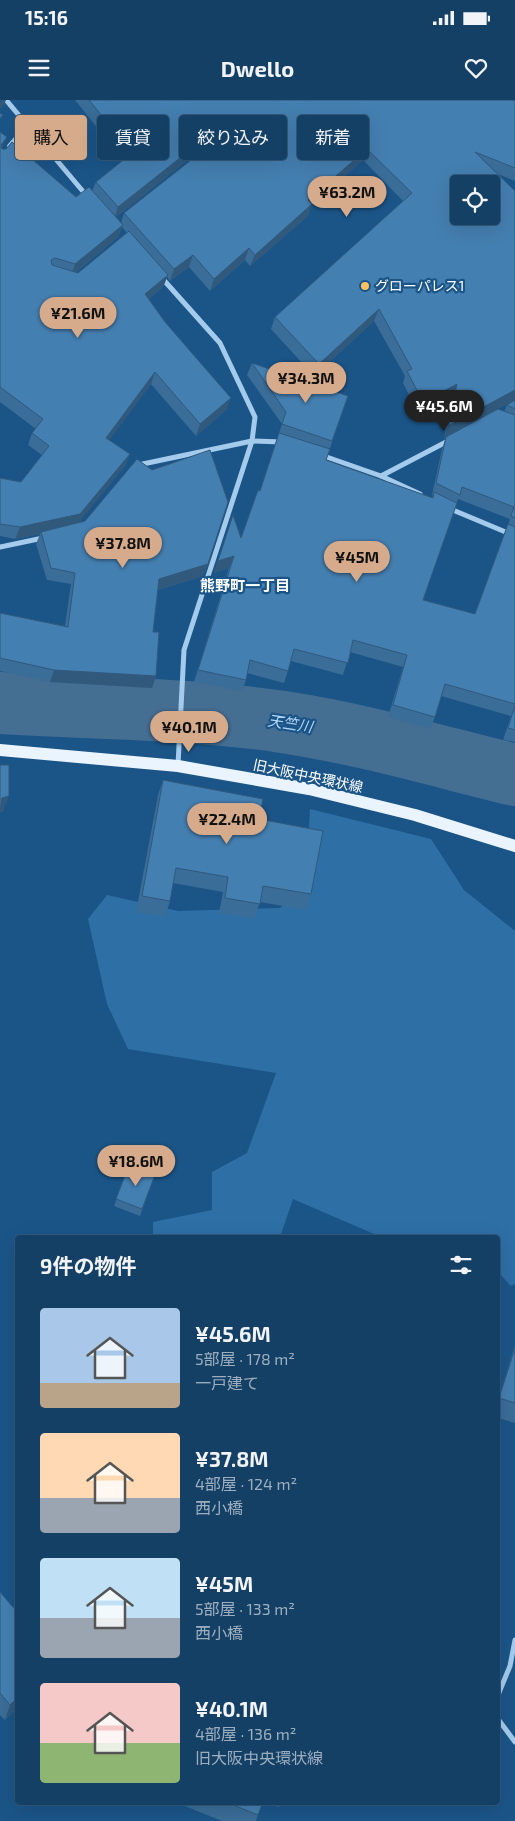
<!DOCTYPE html>
<html lang="ja">
<head>
<meta charset="utf-8">
<style>
	body { margin:0; font-family:"Exo 2","Noto Sans JP",sans-serif; background:#1d476c; color:#f1f3f6; height:100vh; display:flex; flex-direction:column; font-size:19px; white-space:nowrap }
	* { box-sizing:border-box; margin:0 }
	p { font-size:16px; color:#9dafbf }
	.icon { flex:none; width:28px; height:28px; fill:none; stroke:currentColor; stroke-width:2; stroke-linecap:round; stroke-linejoin:round }
	.map { position:relative; flex:1; overflow:hidden }
	.details { position:absolute; left:15px; top:1135px; width:485px; height:570px; display:flex; flex-direction:column; background:#144066; border-radius:5px; box-shadow:0 5px 20px #0002,0 0 0 1px #33597a }
	.details>* { flex:none }
	.hud { position:absolute; left:15px; top:15px; width:485px; height:45px; display:flex; gap:10px }
	.fabs { position:absolute; left:450px; top:75px; display:grid; gap:10px }
	.fabs a { display:grid; place-items:center; width:50px; height:50px; border-radius:5px; background:#144066; box-shadow:0 5px 20px #0002,0 0 0 1px #33597a; font-size:25px }
	.price { position:absolute; translate:-50% -42px; padding:0 11px; border-radius:18px; background:#d6ab8b; color:#111; font-size:16px; line-height:32px; filter:drop-shadow(0 1px 2px #0008) }
	.price::after { content:''; position:absolute; left:50%; top:30px; width:15px; height:11px; margin-left:-8px; background:inherit; clip-path:polygon(0 0,100% 0,50% 100%) }
	.price.on { background:#222; color:#fff }
	ul { padding:0; list-style:none }
	li { display:flex; align-items:center; gap:15px; height:125px; padding:0 25px }
	li span { display:grid; place-items:center; flex:none; width:140px; height:100px; border-radius:5px; color:#555 }
	li>.icon { margin-inline-start:auto }
	span .icon { width:60px; height:60px; fill:#fffc; stroke-width:1 }
	li b { font-size:21px }
	h2 { display:flex; justify-content:space-between; align-items:center; height:60px; padding:0 25px; font-size:21px }
	.chip { padding:0 18px; border-radius:5px; background:#144066; box-shadow:0 5px 20px #0002,0 0 0 1px #33597a; font-size:18px; line-height:45px }
	.chip.on { background:#d6ab8b; color:#111 }
	.status { display:flex; justify-content:space-between; align-items:center; height:35px; padding:0 25px; background:#144066; direction:ltr }
	.status svg { height:14px; fill:currentColor }
	header { display:flex; justify-content:space-between; align-items:center; height:65px; padding:0 25px; background:#144066; font-size:22px; font-weight:700 }
	.map>svg:first-child { display:block }
</style>
</head>
<body>
<div class="status"><b>15:16</b><svg viewBox="0 0 49 12"><path d="M0 12V9h3v3zM5 12V6h3v6zM10 12V3h3v9zM15 12V0h3v12zM26 1h20v11H26zM47 4h2v5h-2z"/></svg></div>
<header><svg class="icon" aria-label="menu" viewBox="0 0 24 24"><path d="M4 6h16M4 12h16M4 18h16"/></svg>Dwello<svg class="icon" aria-label="heart" viewBox="0 0 24 24"><path d="M12 20l-8-8c-3-5 5-10 8-4 3-6 11-1 8 4z"/></svg></header>
<div class="map">
<svg width="515" height="1721" viewBox="0 0 515 1721">
	<rect width="100%" height="100%" fill="#1b5588"/>
	<path fill="#2e6fa6" d="M310,709L431,739L464,790L515,831V1184L511,1186L498,1172V1138H439L431,1134L410,1137H381L293,1099L280,1137H153V1122L212,1110V1072L247,1053L276,973L128,949L107,904L88,819L107,795L178,811L280,808L306,780Z"/>
	<g fill="none" stroke-linecap="round" stroke-linejoin="round">
		<path stroke="#456e93" stroke-width="62" d="M0,603C94,609 189,608 283,622C362,634 437,656 515,675"/>
		<path stroke="#a4cbec" stroke-width="4" d="M9,46L27,25"/>
		<g stroke="#a4cbec" stroke-width="5">
			<path d="M6,0L86,95"/>
			<path d="M161,177L220,243L255,317L252,341L184,550L178,665"/>
			<path d="M321,355L381,376L420,394"/>
			<path d="M138,365L252,341L282,342"/>
			<path d="M381,376L448,341"/>
			<path d="M448,408L515,436"/>
			<path d="M0,447L43,438"/>
			<path d="M498,1595L510,1566L515,1540"/>
			<path d="M498,1619L515,1642"/>
		</g>
		<path stroke="#e9f4ff" stroke-width="12" d="M0,650L178,666L309,689L415,715L515,746"/>
	</g>
	<g fill="#3a6d98" fill-rule="evenodd">
		<path d="M75,0H513L515,1V81L498,74L515,91V642L503,640L511,616L441,596L431,629L388,617L403,567L350,552L343,575L291,561L284,583L247,573L246,580L242,591L194,582L229,468L214,473L229,427L233,415L241,438L260,391L282,324L247,275L252,263L348,296L326,360L432,398L433,396L432,395L442,349L446,337L504,312L507,305L513,301L444,338L453,296L419,314L403,283L405,276L374,221L314,276L271,229L275,217L403,101L363,60L311,106L308,116L250,166L245,160L210,191L189,167L170,181L167,177L163,187L149,199L227,309L196,336L151,284L109,340L130,354L125,366L78,423L208,464L203,476L158,490L153,532L156,576L152,588L50,582L0,571V513L65,526L71,484L47,480L36,444L40,434L15,439L0,436V378L21,382L42,355L28,345L32,333L36,329L0,302V32L2,49L76,97L92,91L96,82L123,60ZM190,58H194L124,113L121,123L116,117ZM122,127L127,133L78,173H75L118,137ZM458,399L510,419L475,514L423,500Z"/>
		<path d="M163,680L259,719L311,794L306,810L260,802L254,819L219,813L223,792L173,783L170,801L165,817L136,812L158,695Z"/>
		<path d="M129,1065L155,1075L140,1116L114,1106Z"/>
		<path d="M515,1245V1323L498,1318V1301Z"/>
		<path d="M0,1492L18,1513V1607L5,1620L0,1615Z"/>
		<path d="M175,1702H281L279,1707L262,1703L256,1721H222Z"/>
	</g>
	<g fill="#30597c">
		<path d="M0,0H6L4,5L0,9Z"/>
		<path d="M7,37L2,49L0,52L1,45Z"/>
		<path d="M195,46H200L196,58H190L114,119L118,107Z"/>
		<path d="M367,49L363,60L311,106L308,116L250,166L255,155L308,100Z"/>
		<path d="M123,125L118,137L71,176L75,164Z"/>
		<path d="M249,148L245,160L210,191L214,179Z"/>
		<path d="M193,155L189,167L170,181L174,169Z"/>
		<path d="M168,175L163,187L141,206L145,194Z"/>
		<path d="M379,209L374,221L314,276L319,264Z"/>
		<path d="M155,272L151,284L102,350L106,338Z"/>
		<path d="M457,284L453,296L419,314L423,302Z"/>
		<path d="M515,290V301H513L444,338L448,326Z"/>
		<path d="M231,298L227,309L196,336L200,324Z"/>
		<path d="M130,354L125,366L76,426L41,432L40,434L15,439L20,427Z"/>
		<path d="M234,456L229,468L214,473L218,461Z"/>
		<path d="M208,464L203,476L155,491L159,479Z"/>
		<path d="M54,570L156,576L152,588L50,582Z"/>
		<path d="M9,696L3,712L0,713V703L2,698Z"/>
		<path d="M18,1597V1607L5,1620L10,1605Z"/>
	</g>
	<g fill="#447fb1" stroke="#30597c" fill-rule="evenodd">
		<path d="M89,0H513L515,1V68L475,52L515,91V290L448,326L457,284L423,302L407,271L412,269L379,209L319,264L275,217L412,93L367,49L308,100L312,104L255,155L249,148L214,179L193,155L174,169L124,113L200,53V46H195L118,107L96,82L132,53ZM459,84H491V116H459Z"/>
		<path d="M0,13L3,15L0,19Z"/>
		<path d="M0,32L7,37L1,45L2,49H6L12,42L76,97L89,87L123,125L75,164L55,158L51,160L52,165L78,173L129,131L168,175L145,194L165,222L231,298L200,324L155,272L106,338L130,354L80,414L20,427L0,424V378L21,382L49,346L32,333L43,319L0,287Z"/>
		<path d="M252,263L348,296L332,341L282,324L286,312Z"/>
		<path d="M515,300V309L507,305Z"/>
		<path d="M498,309L515,315V418L511,416L514,407L462,387L460,395L436,383L446,337Z"/>
		<path d="M279,333L330,349L326,360L433,398L434,392L457,403L423,500L475,514L508,424L515,427V604L445,584L435,617L393,605L407,555L353,540L348,563L294,549L288,571L250,560L246,580L198,570L234,456L218,461L233,415L241,438L258,390L260,391Z"/>
		<path d="M210,350L228,402L208,464L159,479L153,532H159L156,576L54,570L0,558V513L68,527L75,473L51,468L41,432L85,421L137,359L152,370Z"/>
		<path d="M515,605V630L508,628Z"/>
		<path d="M0,665H9V696L2,698L0,712Z"/>
		<path d="M163,680L263,699L259,719L323,731L311,794L263,786L260,804L225,798L228,777L176,768L170,801L142,796Z"/>
		<path d="M129,1065L155,1075L142,1109L116,1099Z"/>
		<path d="M515,1248V1303L499,1298Z"/>
		<path d="M0,1492L18,1513V1597L10,1605L0,1593Z"/>
		<path d="M226,1702H263L258,1715Z"/>
	</g>
	<circle fill="#fdc161" stroke="#1b5588" stroke-width="2" cx="365" cy="186" r="5"/>
	<g text-anchor="middle" stroke-width="4.5" stroke-linejoin="round" paint-order="stroke">
		<g font-size="14" fill="#fff" stroke="#1b5588" text-anchor="start">
			<text x="375" y="191">グローパレス1</text>
		</g>
		<g font-size="14" fill="#fff" stroke="#1b5588">
			<text transform="translate(308 676) rotate(12)" y="5">旧大阪中央環状線</text>
		</g>
		<g font-size="15" font-weight="bold" fill="#fff" stroke="#1b5588">
			<text x="245" y="491">熊野町一丁目</text>
		</g>
		<g font-size="15" font-style="italic" fill="#b0d5f3" stroke="#1b5588">
			<text transform="translate(290 624) rotate(9)" y="5">天竺川</text>
		</g>
	</g>
</svg>
<div class="fabs">
<a><svg class="icon" aria-label="locate" viewBox="0 0 24 24"><circle cx="12" cy="12" r="6"/><path d="M12 2v4M12 18v4M2 12h4M18 12h4"/></svg></a>
</div>
<b class="price" style="left:347px;top:118px">¥63.2M</b>
<b class="price" style="left:78px;top:239px">¥21.6M</b>
<b class="price" style="left:306px;top:304px">¥34.3M</b>
<b class="price on" style="left:444px;top:332px">¥45.6M</b>
<b class="price" style="left:123px;top:469px">¥37.8M</b>
<b class="price" style="left:357px;top:483px">¥45M</b>
<b class="price" style="left:189px;top:653px">¥40.1M</b>
<b class="price" style="left:227px;top:745px">¥22.4M</b>
<b class="price" style="left:136px;top:1087px">¥18.6M</b>
<div class="hud">
<a class="chip on">購入</a>
<a class="chip">賃貸</a>
<a class="chip">絞り込み</a>
<a class="chip">新着</a>
</div>
<section class="details">
<h2>9件の物件<svg class="icon" aria-label="filters" viewBox="0 0 24 24"><path d="M4 7h16M4 17h16"/><circle cx="9" cy="7" r="2"/><circle cx="15" cy="17" r="2"/></svg></h2>
<ul>
<li><span style="background:linear-gradient(#a9c7e8 75%,#b9a48a 0)"><svg class="icon" aria-label="home" viewBox="0 0 24 24"><path d="M3 11l9-7 9 7M6 9v11h12V9"/></svg></span><div><b>¥45.6M</b><p>5部屋 · 178 m²</p><p>一戸建て</p></div></li>
<li><span style="background:linear-gradient(#ffd9b3 65%,#9aa5b1 0)"><svg class="icon" aria-label="home" viewBox="0 0 24 24"><path d="M3 11l9-7 9 7M6 9v11h12V9"/></svg></span><div><b>¥37.8M</b><p>4部屋 · 124 m²</p><p>西小橋</p></div></li>
<li><span style="background:linear-gradient(#bfe0f5 60%,#9aa5b1 0)"><svg class="icon" aria-label="home" viewBox="0 0 24 24"><path d="M3 11l9-7 9 7M6 9v11h12V9"/></svg></span><div><b>¥45M</b><p>5部屋 · 133 m²</p><p>西小橋</p></div></li>
<li><span style="background:linear-gradient(#f6c9c9 60%,#8fb573 0)"><svg class="icon" aria-label="home" viewBox="0 0 24 24"><path d="M3 11l9-7 9 7M6 9v11h12V9"/></svg></span><div><b>¥40.1M</b><p>4部屋 · 136 m²</p><p>旧大阪中央環状線</p></div></li>
</ul>
</section>
</div>
</body>
</html>
